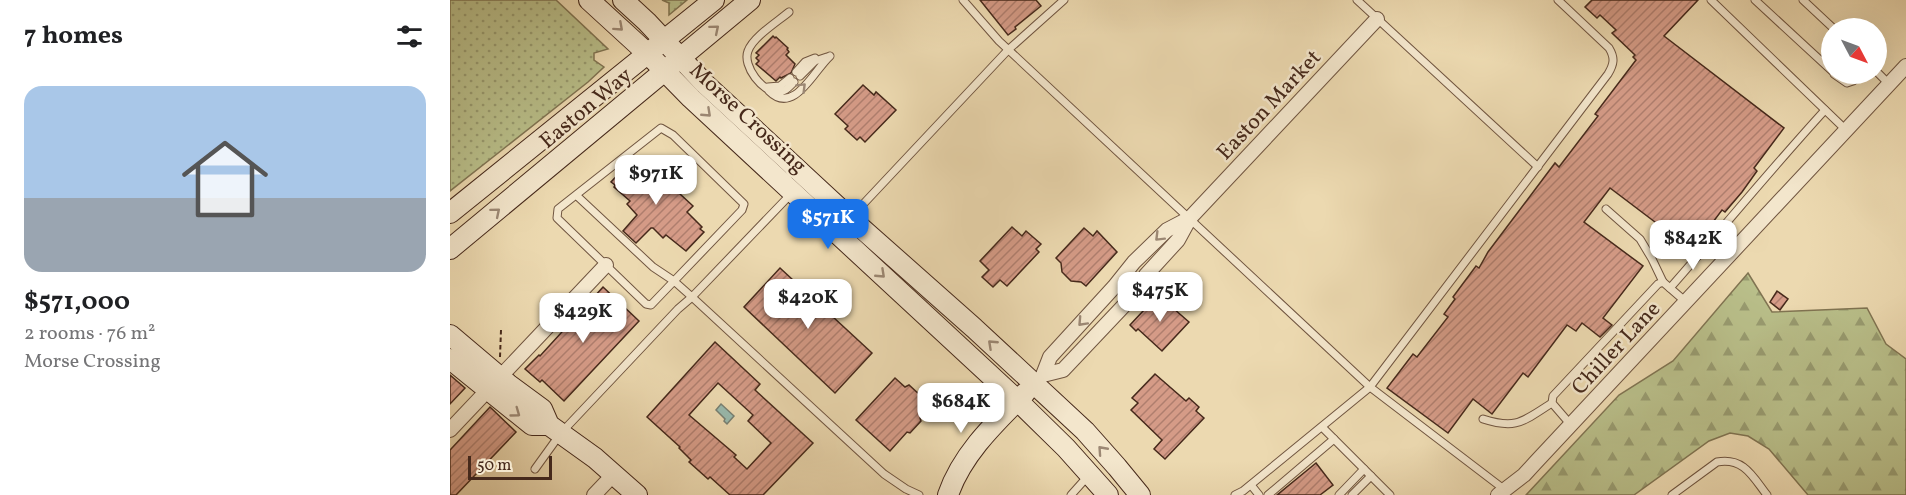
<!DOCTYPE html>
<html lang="en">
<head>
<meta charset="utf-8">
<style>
	body { margin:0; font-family:Vollkorn,serif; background:#f6f6f6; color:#202124; height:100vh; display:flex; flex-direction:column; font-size:22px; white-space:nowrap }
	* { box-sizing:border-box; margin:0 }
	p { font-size:20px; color:#757577 }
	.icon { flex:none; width:33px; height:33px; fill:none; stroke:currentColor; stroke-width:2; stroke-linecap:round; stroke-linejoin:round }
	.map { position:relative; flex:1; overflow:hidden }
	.panel { display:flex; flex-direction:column; background:#fff; width:450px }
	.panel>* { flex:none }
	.needle { width:39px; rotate:131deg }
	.buttons { position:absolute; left:1371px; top:18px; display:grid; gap:12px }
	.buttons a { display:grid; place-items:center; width:66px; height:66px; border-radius:50%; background:#fff; box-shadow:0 6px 24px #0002; font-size:30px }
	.scale { position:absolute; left:18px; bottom:15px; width:84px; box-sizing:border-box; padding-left:6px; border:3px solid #46291b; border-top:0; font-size:16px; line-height:21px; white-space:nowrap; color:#46291b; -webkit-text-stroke:4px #f3e6cc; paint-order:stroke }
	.price { position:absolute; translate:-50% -51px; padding:0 14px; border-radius:12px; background:#fff; color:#222; font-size:20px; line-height:39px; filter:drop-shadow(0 2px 3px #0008) }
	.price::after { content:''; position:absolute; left:50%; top:36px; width:18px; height:14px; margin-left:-9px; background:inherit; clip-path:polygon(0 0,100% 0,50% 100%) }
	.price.on { background:#1a73e8; color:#fff }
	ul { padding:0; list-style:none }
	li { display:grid; align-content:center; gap:12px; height:318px; padding:0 24px }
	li+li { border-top:2px solid #e0e0e0 }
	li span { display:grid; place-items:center; height:186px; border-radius:18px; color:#555 }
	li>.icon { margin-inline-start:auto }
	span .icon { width:108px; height:108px; fill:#fffc; stroke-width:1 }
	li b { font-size:26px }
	h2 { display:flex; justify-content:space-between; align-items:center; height:72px; padding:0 24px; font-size:26px }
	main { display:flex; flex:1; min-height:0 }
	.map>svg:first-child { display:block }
</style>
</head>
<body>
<main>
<section class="panel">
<h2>7 homes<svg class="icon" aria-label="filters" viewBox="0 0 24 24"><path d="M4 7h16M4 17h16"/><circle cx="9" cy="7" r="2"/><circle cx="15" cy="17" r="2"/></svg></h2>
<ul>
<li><span style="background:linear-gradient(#a9c7e8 60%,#9aa5b1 0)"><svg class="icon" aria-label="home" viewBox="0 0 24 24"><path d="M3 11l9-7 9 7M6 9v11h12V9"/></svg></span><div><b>$571,000</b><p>2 rooms · 76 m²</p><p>Morse Crossing</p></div></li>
</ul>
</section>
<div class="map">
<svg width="1456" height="495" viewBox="0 0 1456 495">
	<defs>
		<pattern id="grass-dots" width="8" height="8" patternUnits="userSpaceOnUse" patternTransform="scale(1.5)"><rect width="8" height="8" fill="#b9bf8a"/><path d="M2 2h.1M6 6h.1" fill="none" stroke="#989b70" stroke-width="1.8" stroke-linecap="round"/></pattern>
		<pattern id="forest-firs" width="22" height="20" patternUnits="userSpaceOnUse" patternTransform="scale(1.5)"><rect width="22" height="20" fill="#b9bf8a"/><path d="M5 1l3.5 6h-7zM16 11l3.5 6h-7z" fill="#989b70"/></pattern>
		<pattern id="water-ripples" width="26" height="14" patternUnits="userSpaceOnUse" patternTransform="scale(1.5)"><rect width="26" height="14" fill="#99baae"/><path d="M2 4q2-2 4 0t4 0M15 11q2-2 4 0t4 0" fill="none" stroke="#7f978d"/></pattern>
		<pattern id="building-hatch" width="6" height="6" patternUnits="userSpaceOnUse" patternTransform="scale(1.5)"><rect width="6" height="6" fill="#d59b87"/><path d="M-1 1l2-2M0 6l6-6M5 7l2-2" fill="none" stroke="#af7e6e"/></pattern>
	</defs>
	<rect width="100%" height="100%" fill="#ecd9b0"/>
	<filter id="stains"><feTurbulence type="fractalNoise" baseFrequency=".00333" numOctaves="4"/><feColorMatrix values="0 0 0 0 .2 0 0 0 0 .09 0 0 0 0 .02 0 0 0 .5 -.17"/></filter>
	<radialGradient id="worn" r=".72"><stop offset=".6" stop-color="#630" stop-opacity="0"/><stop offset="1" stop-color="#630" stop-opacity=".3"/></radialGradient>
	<g fill="url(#grass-dots)" stroke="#807452" stroke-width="1.5">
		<path d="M0,0H106L158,49L144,53V60L154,67L138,82L0,191Z"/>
		<path d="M212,0H237L219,15V3Z"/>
	</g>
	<path fill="url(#forest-firs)" stroke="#807452" stroke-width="1.5" d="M1298,273L1322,312L1417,308L1436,344L1456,359V495H1358L1319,449L1298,436L1280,433L1259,441L1184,495H1076L1169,395L1223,361Z"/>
	<path fill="url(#water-ripples)" stroke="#788073" stroke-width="1.5" d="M271,404L284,416L277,424L274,421L275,419L266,410Z"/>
	<g fill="url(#building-hatch)" stroke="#46291b" stroke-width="1.5" fill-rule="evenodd">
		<path d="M530,0H586L591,6L565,27L566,29L558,35Z"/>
		<path d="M1142,0H1248L1214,36L1334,128L1304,168L1307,171L1292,192L1275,212L1272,210L1242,250L1160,188L1134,222L1193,266L1153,318L1162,325L1150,337L1132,323L1126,331L1117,325L1078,377L1073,373L1042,414L1023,399L998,433L937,388L963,354L967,357L998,317L994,314L1005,299L1003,297L1026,266L1029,268L1038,252L1105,163L1109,167L1148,116L1145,114L1186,60L1183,57L1185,55L1162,33L1166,30L1150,15L1147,18L1135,7Z"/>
		<path d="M323,36L325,38L326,37L338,48L337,49L339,52L336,55L345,64L341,73L331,78L330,77L326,81L306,64L309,61L306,58L309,55L306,53Z"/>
		<path d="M413,85L424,95L426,92L446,110L415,142L410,137L407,140L395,129L398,126L385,114Z"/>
		<path d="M192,159L206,172L208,170L219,180L217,182L243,206L237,212L252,227L250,229L254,232L236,251L216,235L213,238L203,228H201L186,243L173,231L187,215L177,204L180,201L164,187L165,185L161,182L179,163L183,166L185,164L186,165Z"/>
		<path d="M562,227L572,236L576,231L591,244L586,249L589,252L557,286L550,280L543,287L532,277L539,270L530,261Z"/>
		<path d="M634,228L643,236L647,231L667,252L636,286L631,282L621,281L612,272L611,263L606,258Z"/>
		<path d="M330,268L422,353L385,393L294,307Z"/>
		<path d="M153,287L189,321L114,401L92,380L90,382L75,369L89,355L90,356Z"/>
		<path d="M1327,291L1338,299L1330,310L1320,302Z"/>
		<path d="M708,295L739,322L712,351L688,329L686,331L680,325Z"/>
		<path d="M265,342L310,384L305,390L363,443L313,495H280L260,477L258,479L239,462L241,460L229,448L230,447L197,417ZM268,383L303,415L298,421L321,443L297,469L284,457L286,455L239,415Z"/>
		<path d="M705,374L736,401L739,398L749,407L746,411L754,418L715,459L704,449L712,440L681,410L688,403L682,398Z"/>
		<path d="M0,375L15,388L0,404Z"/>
		<path d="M445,378L455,387L459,385L471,396L470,401L479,409L470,418L471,421L460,433L457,432L440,451L406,420Z"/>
		<path d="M40,407L66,432L6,495H0V450Z"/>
		<path d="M866,463L883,485L870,495H827Z"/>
	</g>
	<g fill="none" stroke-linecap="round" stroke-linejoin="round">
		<g stroke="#705540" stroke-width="9">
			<g id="lane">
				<path d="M513,0L549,41L920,387L1055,490"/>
				<path d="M907,0L1088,167"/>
				<path d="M1261,0L1396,130"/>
				<path d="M1305,0L1382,71"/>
				<path d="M1353,0L1383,28"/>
				<path d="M339,12C327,22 303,37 298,51C292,66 313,93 328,92C335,92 339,87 344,82"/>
				<path d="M1426,71L1439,84"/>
				<path d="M346,72L355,62L365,58"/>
				<path d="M1384,74L1397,83L1403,81L1411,74"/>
				<path d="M350,76L365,61L377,57"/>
				<path d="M318,87L330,86L340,78"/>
				<path d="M319,91C344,116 364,70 380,56"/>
				<path d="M126,195L203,267L224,281L292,210L294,204L223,135L211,128L108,209L107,218L196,304L201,305L224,281L242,297L341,194"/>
				<path d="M1156,209L1190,239L1202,259L1213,282"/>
				<path d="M402,216L558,50L614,0"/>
				<path d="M1220,288C1272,229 1322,168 1375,110"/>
				<path d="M1033,419C1067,430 1073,421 1102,403"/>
				<path d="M1121,425L1102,403L1103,396L1208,284L1213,282L1236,302"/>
				<path d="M872,427L940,495"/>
				<path d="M85,469L111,433L228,309L242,297L434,474L456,489L469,495"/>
				<path d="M801,485L809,495"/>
				<path d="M621,495L638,476"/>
				<path d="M785,495L793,491L920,387L1158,74C1164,64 1165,58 1159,48L1108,0"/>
				<path d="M818,495L884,439"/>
				<path d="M889,495L914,469"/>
				<path d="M902,495L921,476"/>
				<path d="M1222,495L1267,462C1294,457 1303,477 1317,495"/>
			</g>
		</g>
		<g stroke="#705540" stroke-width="16">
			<g id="street">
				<path d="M593,375L613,370L683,296L696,275L728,240L740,218L927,19"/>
				<path d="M593,375L600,357L664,287L684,262L717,230L740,218"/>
				<path d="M0,430L156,265"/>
				<path d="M144,495L164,474"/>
				<path d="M1048,495L1074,475L1085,463L1456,66"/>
			</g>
		</g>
		<g stroke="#46291b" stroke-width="22">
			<g id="secondary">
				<path d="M139,0L198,54L241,98L568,401L616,448L658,495"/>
				<path d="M173,0L197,22L254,83L400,218L524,328L635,431L667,467L690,495"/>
				<path d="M0,213L264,0"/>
				<path d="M0,249L300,0"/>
				<path d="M0,335L58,384L92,409L99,425L145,458L187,495"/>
				<path d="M0,359L82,425H99"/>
				<path d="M498,495C512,454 545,423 575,393"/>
			</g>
		</g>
		<path stroke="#46291b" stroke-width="2" stroke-dasharray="4.5 3" stroke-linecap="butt" d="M50,357L51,330"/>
		<use href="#lane" stroke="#f3e6cc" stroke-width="7"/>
		<use href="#street" stroke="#f3e6cc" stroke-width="14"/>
		<use href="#secondary" stroke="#f3e6cc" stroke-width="20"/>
	</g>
	<defs><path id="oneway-chevron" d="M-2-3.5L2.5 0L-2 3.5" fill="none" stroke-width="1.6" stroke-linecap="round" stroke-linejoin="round" transform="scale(1.5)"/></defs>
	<g stroke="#9c8874">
		<use href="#oneway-chevron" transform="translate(169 27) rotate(42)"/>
		<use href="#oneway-chevron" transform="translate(265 29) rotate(-40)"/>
		<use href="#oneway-chevron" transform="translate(352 87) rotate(-45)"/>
		<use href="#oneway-chevron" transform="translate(257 113) rotate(43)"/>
		<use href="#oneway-chevron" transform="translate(46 212) rotate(-40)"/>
		<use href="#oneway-chevron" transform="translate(709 237) rotate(135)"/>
		<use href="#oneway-chevron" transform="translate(431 274) rotate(43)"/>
		<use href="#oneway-chevron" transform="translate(632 322) rotate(133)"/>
		<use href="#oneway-chevron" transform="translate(542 344) rotate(-137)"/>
		<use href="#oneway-chevron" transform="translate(66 413) rotate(36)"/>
		<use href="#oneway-chevron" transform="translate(652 450) rotate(-132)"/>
	</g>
	<g text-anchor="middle" stroke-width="5" stroke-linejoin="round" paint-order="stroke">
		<g font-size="22" fill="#46291b" stroke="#f3e6cc">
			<text transform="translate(818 104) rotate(-47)" y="8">Easton Market</text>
			<text transform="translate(135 107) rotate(-40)" y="8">Easton Way</text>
			<text transform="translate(299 117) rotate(43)" y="8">Morse Crossing</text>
			<text transform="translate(1165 347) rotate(-47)" y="8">Chiller Lane</text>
		</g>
	</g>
	<rect width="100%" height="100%" filter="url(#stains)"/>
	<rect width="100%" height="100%" fill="url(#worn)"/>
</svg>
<div class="buttons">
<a><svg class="needle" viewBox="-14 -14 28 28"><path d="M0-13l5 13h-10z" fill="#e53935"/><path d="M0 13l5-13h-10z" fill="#757577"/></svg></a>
</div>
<div class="scale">50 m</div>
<b class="price" style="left:206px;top:206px">$971K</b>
<b class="price on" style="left:378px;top:250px">$571K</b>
<b class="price" style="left:1243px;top:271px">$842K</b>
<b class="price" style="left:710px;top:323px">$475K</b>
<b class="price" style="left:358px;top:330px">$420K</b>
<b class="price" style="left:133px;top:344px">$429K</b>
<b class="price" style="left:511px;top:434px">$684K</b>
</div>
</main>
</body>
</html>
